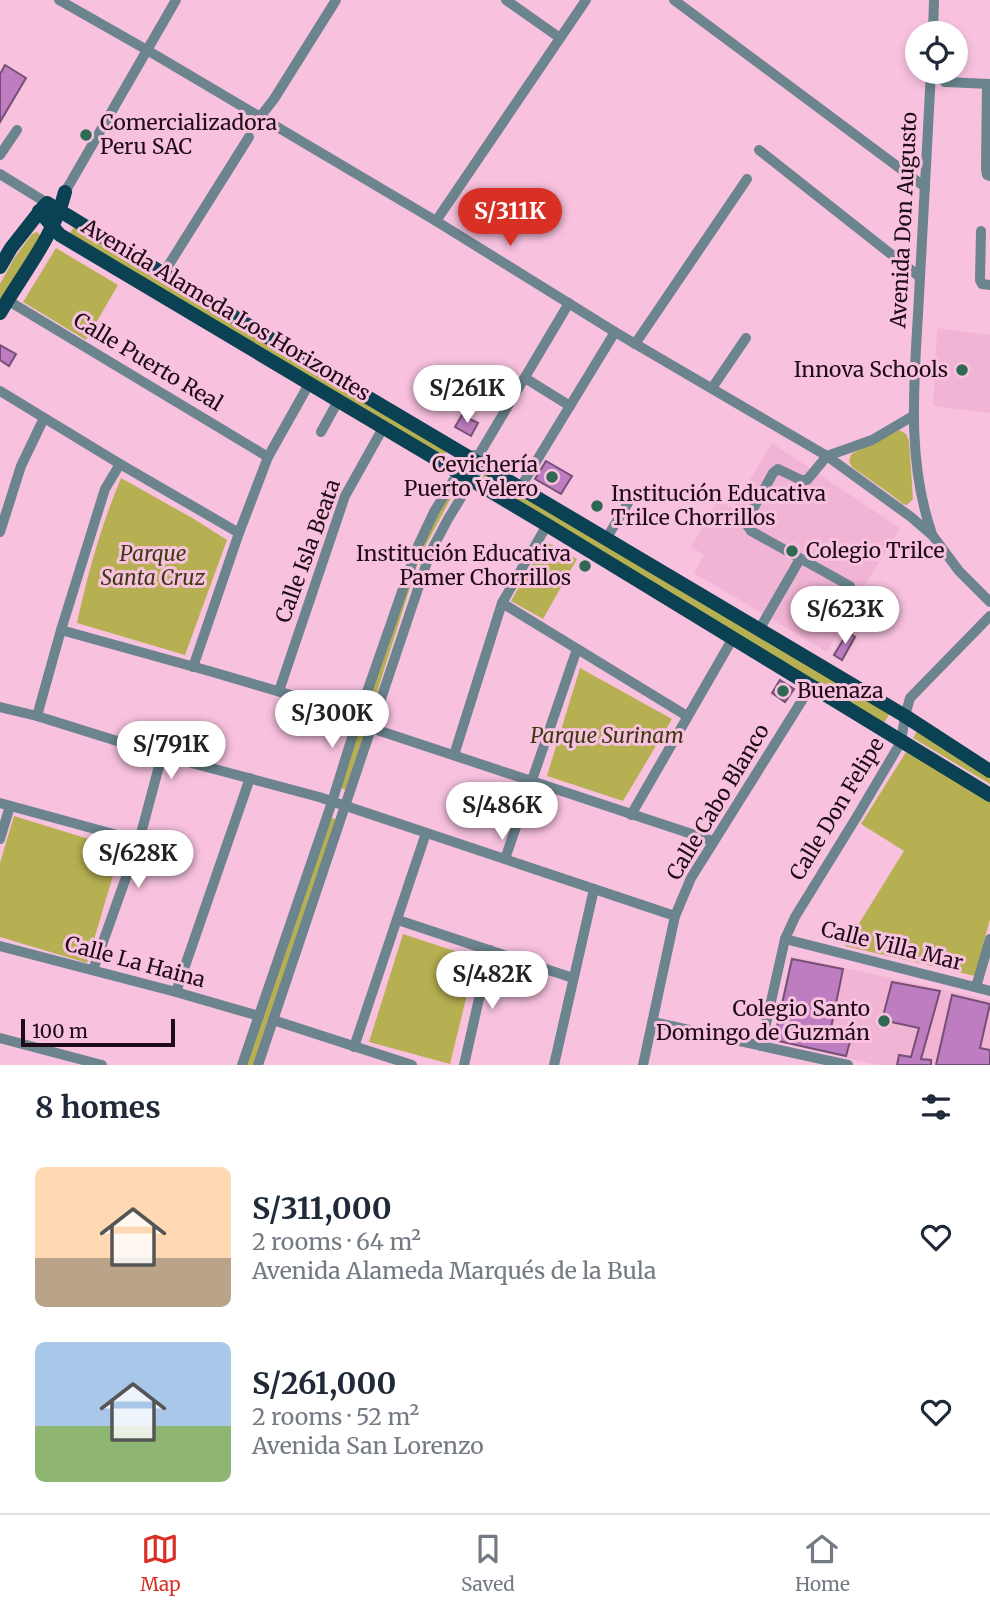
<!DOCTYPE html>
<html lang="en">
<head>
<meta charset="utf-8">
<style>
	body { margin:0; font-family:Merriweather,serif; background:#f6f6f7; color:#1f2937; height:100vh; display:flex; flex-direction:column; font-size:26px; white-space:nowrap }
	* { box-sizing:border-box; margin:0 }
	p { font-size:23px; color:#747a83 }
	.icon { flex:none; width:38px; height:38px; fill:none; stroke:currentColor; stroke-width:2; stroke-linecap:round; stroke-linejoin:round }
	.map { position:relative; height:1065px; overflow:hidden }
	.side { display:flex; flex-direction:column; background:#fff; flex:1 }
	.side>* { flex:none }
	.buttons { position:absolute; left:905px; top:21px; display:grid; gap:14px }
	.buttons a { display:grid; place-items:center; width:63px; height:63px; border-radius:50%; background:#fff; box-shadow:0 4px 10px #0003; font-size:35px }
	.scale { position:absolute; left:21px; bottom:18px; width:154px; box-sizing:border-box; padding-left:7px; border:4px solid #1e0b16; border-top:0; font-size:19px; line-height:24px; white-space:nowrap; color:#1e0b16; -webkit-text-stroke:5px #f8c2df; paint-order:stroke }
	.price { position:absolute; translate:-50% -60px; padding:0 16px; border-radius:24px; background:#fff; color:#222; font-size:23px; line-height:46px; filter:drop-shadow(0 2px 4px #0008) }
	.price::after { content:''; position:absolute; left:50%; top:42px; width:21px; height:16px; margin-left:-10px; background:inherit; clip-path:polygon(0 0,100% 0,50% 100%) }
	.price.active { background:#d93025; color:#fff }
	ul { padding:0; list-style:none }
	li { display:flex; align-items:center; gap:21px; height:175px; padding:0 35px }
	li span { display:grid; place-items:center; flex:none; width:196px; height:140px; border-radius:10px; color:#555 }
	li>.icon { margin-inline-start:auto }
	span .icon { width:84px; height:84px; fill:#fffc; stroke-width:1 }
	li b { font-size:30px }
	h2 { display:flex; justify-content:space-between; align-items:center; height:84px; padding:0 35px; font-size:30px }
	.tab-bar { display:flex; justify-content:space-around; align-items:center; height:98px; border-top:2px solid #e0e1e3; background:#fff; font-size:19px; color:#747a83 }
	.tab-bar a { display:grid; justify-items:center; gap:4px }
	.tab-bar .active { color:#d93025 }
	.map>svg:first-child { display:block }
</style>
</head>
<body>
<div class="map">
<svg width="990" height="1065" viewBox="0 0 990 1065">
	<rect width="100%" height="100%" fill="#f8c2df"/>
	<g fill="#f2b4d5">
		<path d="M937,328L990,335V413L933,406Z"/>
		<path d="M772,443L900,528L855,602L827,652L694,573L704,555L691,547L718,500L733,508Z"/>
		<path d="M791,956L990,1000V1065H878L773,1041Z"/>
	</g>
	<g fill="#b7b052">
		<path d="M74,227L448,449L442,458L68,236Z"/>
		<path d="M37,232L41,236L0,312V284L15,257L32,234Z"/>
		<path d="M56,248L118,285L86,340L23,302Z"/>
		<path d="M899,430L906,434L909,441L913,499L907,505L903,504L889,493L852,467L849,461L851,455L853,453Z"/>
		<path d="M486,472L890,713L884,723L480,481Z"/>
		<path d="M121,478L194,519L227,540L185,655L77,623C88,572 101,526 121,478Z"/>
		<path d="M447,495L451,498L420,556L346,790L339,787L416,556Z"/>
		<path d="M545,541L577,559L543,619L511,601Z"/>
		<path d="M580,668L672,719L623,801L547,776Z"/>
		<path d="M917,731L990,775V784L913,738Z"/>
		<path d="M906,752L990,801V919L975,976L845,946L904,851L861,824Z"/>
		<path d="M14,816L121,849L87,963L0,937V863Z"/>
		<path d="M329,817L336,819L253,1065H246Z"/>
		<path d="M403,934L476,958L450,1064L369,1042Z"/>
	</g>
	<g fill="#be7dc1" stroke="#745075" stroke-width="2">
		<path d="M5,65L26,78L0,122V74Z"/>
		<path d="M0,345L16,354L9,366L0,360Z"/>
		<path d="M462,415L478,423L471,436L455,427Z"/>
		<path d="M546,461L572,476L561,494L535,479Z"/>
		<path d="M848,632L855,637L842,660L834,655Z"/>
		<path d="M780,680L794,689L785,702L772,693Z"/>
		<path d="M792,959L843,969L830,1033L851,1038L846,1056L774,1040Z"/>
		<path d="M892,982L940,991L921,1059L931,1060V1065H897L899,1055L911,1057L919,1028L882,1020Z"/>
		<path d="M952,995L990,1004L980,1048L990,1050V1065H936Z"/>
	</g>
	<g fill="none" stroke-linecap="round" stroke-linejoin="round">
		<g stroke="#6b848e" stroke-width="10">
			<path d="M59,0L147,50L436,221L615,332L827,456L911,517L933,536L959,571L990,602"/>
			<path d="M506,0L560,38"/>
			<path d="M674,0L925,187"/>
			<path d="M933,33L934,0"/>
			<path d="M931,72C927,146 923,221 919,296C915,375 905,457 932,534"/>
			<path d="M945,82L990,84"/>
			<path d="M987,84L986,169L987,175L990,176"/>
			<path d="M260,117L274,99L336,0"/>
			<path d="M759,150L920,277"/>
			<path d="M0,155L17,130"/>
			<path d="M0,174L47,203"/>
			<path d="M65,192L176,0"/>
			<path d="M436,221L586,0"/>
			<path d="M981,231L980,280L982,284L990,285"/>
			<path d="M163,274L249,137"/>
			<path d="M7,300L268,457"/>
			<path d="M635,344L747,179"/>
			<path d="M525,378L570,406"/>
			<path d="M712,388L746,338"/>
			<path d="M0,391L120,464L239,533"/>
			<path d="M321,432L338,401"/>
			<path d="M520,488L615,332"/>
			<path d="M0,532L21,466L44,418"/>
			<path d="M606,539L634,493"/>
			<path d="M850,586L751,531L747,525V520L773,473L778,469L801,480H807L827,456L872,440L913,416"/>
			<path d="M502,603L687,716"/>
			<path d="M61,630L209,671L359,715"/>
			<path d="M759,630L800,559"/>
			<path d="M193,667L239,533L268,457L309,384"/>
			<path d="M279,691L345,496L383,428"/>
			<path d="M0,707L37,716L162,755L319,797L675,916"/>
			<path d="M37,716L61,630L105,489L120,464"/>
			<path d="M371,728L713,841"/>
			<path d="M454,755L502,603L547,525"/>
			<path d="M0,803L139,841"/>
			<path d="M631,815L733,638"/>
			<path d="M0,839L10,806"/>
			<path d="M505,859L577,649"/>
			<path d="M398,920L573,978"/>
			<path d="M785,939L990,991"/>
			<path d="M0,946L176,992L259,1016"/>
			<path d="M93,970L139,841L162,755"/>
			<path d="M976,987L990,939"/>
			<path d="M176,992L250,778"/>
			<path d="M273,1020L412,1065"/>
			<path d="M653,1022L848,1065"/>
			<path d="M0,1038L102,1065"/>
			<path d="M761,1046L785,939L795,917L856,818L901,742L905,716L910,698L990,616"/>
			<path d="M354,1047L426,833"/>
			<path d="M242,1065L332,802L359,715L418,546L434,512L468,457L474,455"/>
			<path d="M258,1065L430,553L448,519L481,465L480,453L569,303"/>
			<path d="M464,1065L490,950"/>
			<path d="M554,1065L594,889"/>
			<path d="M643,1065L675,916L691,878L811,686"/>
		</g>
		<g stroke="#0a4254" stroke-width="14">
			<path d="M47,203L325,372L905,716L990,771"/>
			<path d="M39,211L60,235L547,525L990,795"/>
			<path d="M0,267L11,248L44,206"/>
			<path d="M0,313C23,273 54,236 65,192"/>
		</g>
	</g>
	<g fill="#2f6953" stroke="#f8c2df" stroke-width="2.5">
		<circle cx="86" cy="135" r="7"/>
		<circle cx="962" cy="370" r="7"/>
		<circle cx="552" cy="477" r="7"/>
		<circle cx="597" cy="506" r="7"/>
		<circle cx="792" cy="551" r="7"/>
		<circle cx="585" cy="566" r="7"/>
		<circle cx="783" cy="691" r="7"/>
		<circle cx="884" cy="1021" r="7"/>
	</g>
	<g text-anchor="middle" stroke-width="6" stroke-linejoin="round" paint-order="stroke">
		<g font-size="21" fill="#1e0b16" stroke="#f8c2df" text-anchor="start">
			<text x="100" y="130">Comercializadora<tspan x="100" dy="24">Peru SAC</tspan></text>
			<text x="948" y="377" text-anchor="end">Innova Schools</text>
			<text x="538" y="472" text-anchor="end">Cevichería<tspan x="538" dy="24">Puerto Velero</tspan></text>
			<text x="611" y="501">Institución Educativa<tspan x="611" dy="24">Trilce Chorrillos</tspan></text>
			<text x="806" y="558">Colegio Trilce</text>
			<text x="571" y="561" text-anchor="end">Institución Educativa<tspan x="571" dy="24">Pamer Chorrillos</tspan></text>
			<text x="797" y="698">Buenaza</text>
			<text x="870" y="1016" text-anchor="end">Colegio Santo<tspan x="870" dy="24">Domingo de Guzmán</tspan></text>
		</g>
		<g font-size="21" fill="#1e0b16" stroke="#f8c2df">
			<text transform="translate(904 220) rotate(-87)" y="7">Avenida Don Augusto</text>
			<text transform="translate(226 310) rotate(31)" y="7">Avenida Alameda Los Horizontes</text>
			<text transform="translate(148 362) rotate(31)" y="7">Calle Puerto Real</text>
			<text transform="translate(308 551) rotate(-70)" y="7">Calle Isla Beata</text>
			<text transform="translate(718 802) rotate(-59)" y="7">Calle Cabo Blanco</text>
			<text transform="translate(837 809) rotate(-59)" y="7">Calle Don Felipe</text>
			<text transform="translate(892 946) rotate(14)" y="7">Calle Villa Mar</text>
			<text transform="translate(135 962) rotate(15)" y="7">Calle La Haina</text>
		</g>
		<g font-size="21" font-style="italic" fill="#3c3a0f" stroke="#f8c2df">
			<text x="153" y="561">Parque<tspan x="153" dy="24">Santa Cruz</tspan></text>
			<text x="607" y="743">Parque Surinam</text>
		</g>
	</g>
</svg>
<div class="buttons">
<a><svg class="icon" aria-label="locate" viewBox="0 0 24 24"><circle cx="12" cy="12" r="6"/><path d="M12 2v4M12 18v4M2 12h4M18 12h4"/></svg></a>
</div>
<div class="scale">100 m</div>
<b class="price active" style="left:510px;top:248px">S/311K</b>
<b class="price" style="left:467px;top:425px">S/261K</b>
<b class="price" style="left:845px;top:646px">S/623K</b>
<b class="price" style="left:332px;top:750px">S/300K</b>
<b class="price" style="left:171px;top:781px">S/791K</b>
<b class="price" style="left:502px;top:842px">S/486K</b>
<b class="price" style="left:138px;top:890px">S/628K</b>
<b class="price" style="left:492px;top:1011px">S/482K</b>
</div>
<section class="side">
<h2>8 homes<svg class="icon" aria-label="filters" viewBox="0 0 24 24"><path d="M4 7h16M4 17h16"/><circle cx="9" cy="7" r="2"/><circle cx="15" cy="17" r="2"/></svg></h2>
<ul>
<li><span style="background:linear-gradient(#ffd9b3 65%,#b9a48a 0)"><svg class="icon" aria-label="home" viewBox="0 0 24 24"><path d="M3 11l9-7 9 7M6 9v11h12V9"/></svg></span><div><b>S/311,000</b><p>2 rooms · 64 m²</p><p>Avenida Alameda Marqués de la Bula</p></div><svg class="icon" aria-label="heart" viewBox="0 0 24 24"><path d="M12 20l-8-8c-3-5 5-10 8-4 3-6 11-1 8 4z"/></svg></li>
<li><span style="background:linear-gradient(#a9c7e8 60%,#8fb573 0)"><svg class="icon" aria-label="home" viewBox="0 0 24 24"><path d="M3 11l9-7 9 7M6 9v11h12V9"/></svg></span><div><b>S/261,000</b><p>2 rooms · 52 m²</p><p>Avenida San Lorenzo</p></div><svg class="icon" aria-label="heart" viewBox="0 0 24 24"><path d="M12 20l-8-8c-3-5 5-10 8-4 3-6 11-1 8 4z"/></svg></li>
</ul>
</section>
<nav class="tab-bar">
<a class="active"><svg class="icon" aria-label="map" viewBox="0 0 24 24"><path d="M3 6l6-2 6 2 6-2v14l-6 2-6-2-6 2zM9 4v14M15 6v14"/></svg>Map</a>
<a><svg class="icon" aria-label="saved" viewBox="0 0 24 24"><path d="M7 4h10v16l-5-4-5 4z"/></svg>Saved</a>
<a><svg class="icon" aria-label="home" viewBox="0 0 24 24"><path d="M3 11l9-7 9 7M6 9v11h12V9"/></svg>Home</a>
</nav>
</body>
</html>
